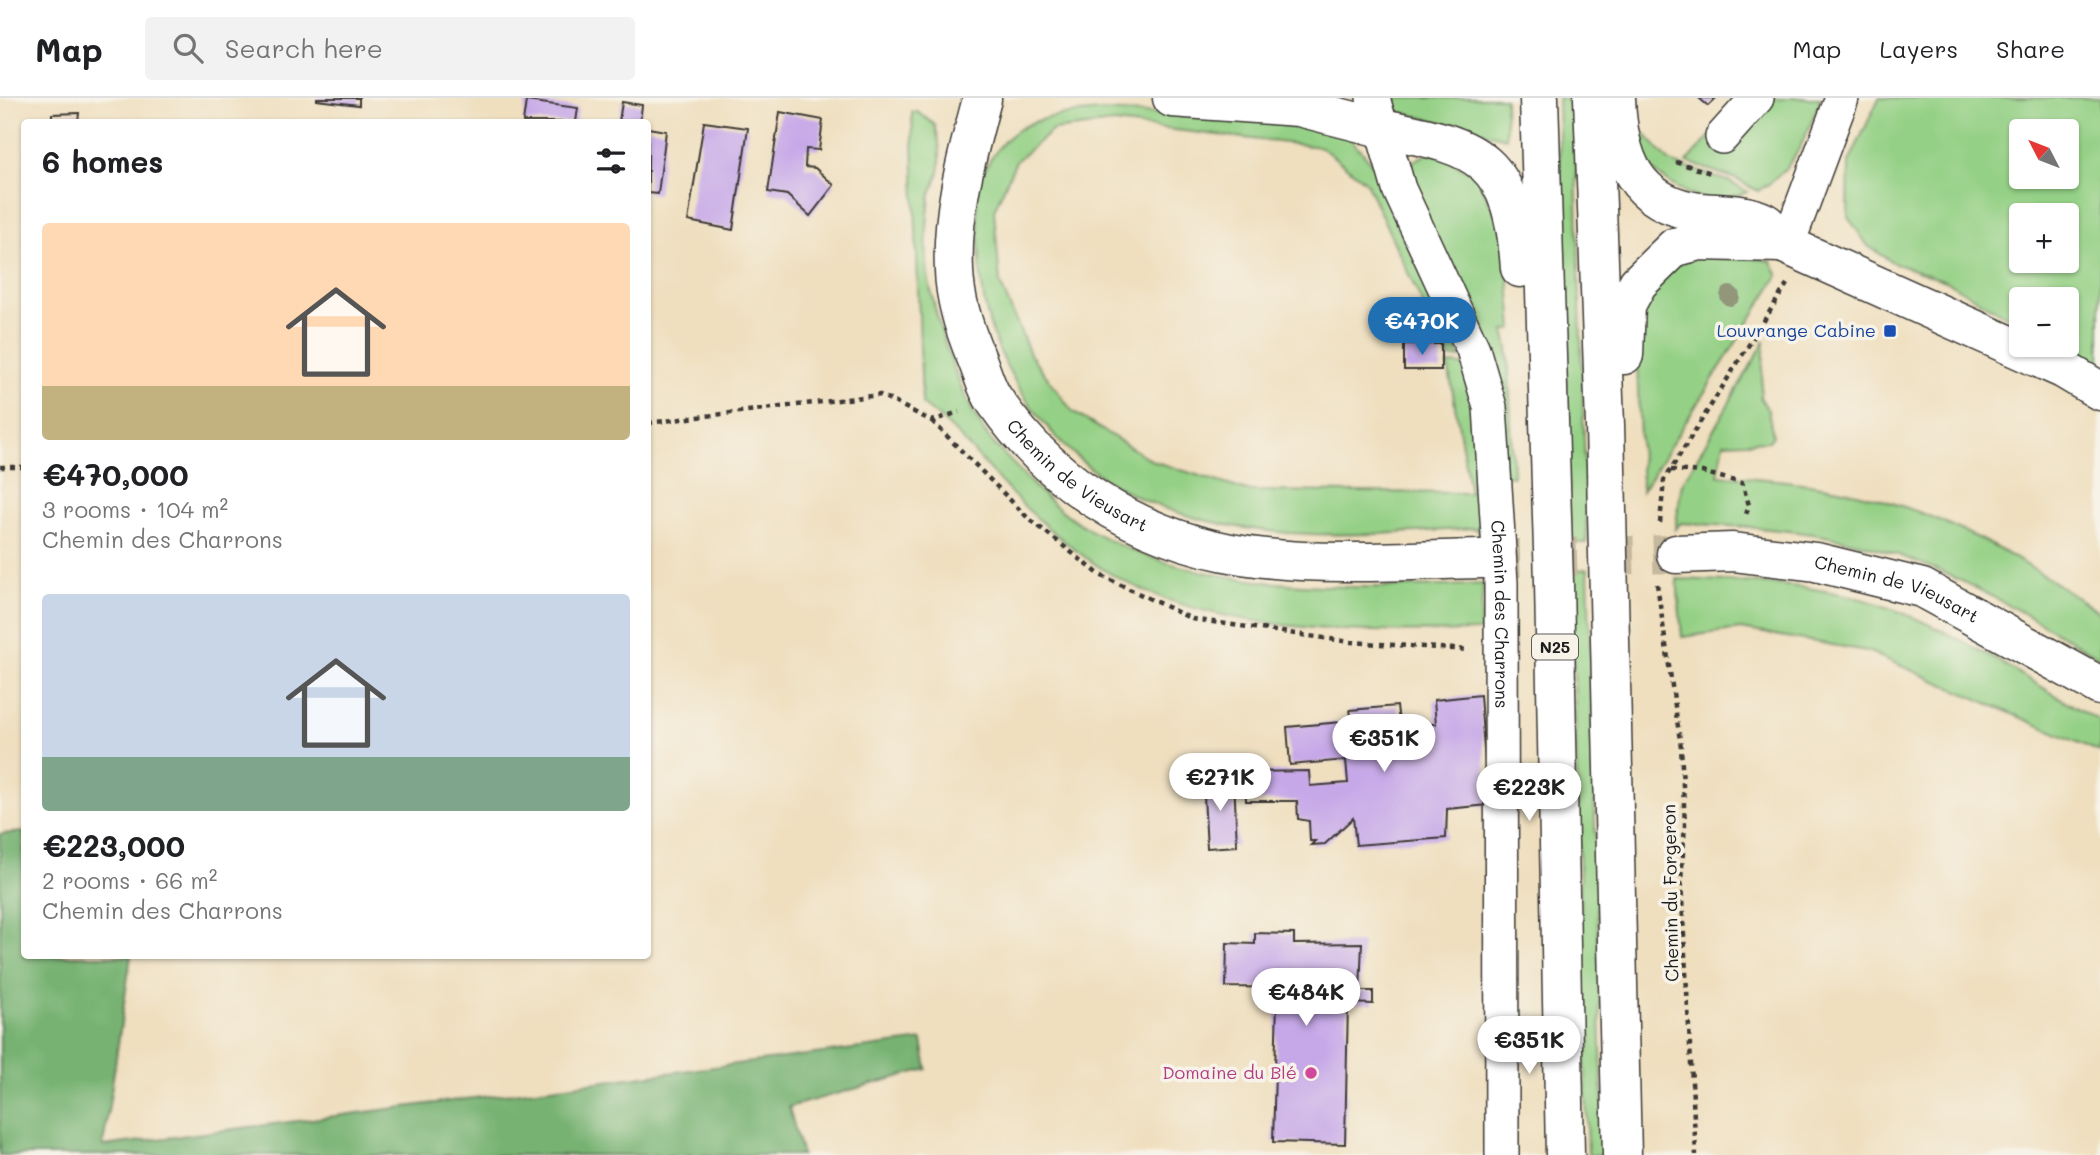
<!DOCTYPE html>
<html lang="en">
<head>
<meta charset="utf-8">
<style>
	body { margin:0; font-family:Mali,sans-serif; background:#f2f2f2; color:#202124; height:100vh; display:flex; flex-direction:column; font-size:26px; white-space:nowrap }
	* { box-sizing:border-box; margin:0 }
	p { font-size:23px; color:#757577 }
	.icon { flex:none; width:38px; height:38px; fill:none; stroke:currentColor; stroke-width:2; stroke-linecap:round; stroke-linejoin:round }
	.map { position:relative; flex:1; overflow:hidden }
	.drawer { position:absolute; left:21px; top:21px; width:630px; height:840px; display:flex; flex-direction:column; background:#fff; border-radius:7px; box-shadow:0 2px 5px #0004 }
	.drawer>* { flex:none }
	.needle { width:46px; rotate:312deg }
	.tools { position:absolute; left:2009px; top:21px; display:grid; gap:14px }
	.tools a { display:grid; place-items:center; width:70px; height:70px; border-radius:7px; background:#fff; box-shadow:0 2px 5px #0004; font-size:35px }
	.price { position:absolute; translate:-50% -60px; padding:0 16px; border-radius:24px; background:#fff; color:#222; font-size:23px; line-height:46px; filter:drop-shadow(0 2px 4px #0008) }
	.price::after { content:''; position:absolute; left:50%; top:42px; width:21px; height:16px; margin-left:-10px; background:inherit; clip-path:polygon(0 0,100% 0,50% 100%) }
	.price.on { background:#1f6fb2; color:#fff }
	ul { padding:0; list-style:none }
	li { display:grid; align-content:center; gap:14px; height:371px; padding:0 21px }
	li span { display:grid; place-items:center; height:217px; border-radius:7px; color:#555 }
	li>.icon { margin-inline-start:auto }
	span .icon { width:126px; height:126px; fill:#fffc; stroke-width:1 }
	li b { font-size:30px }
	h2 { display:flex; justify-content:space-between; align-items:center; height:84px; padding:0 21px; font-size:30px }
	header { display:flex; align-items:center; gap:42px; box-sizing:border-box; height:98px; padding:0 35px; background:#fff; border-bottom:2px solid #e0e0e0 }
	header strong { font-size:33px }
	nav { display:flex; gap:38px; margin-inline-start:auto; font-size:24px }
	.search { width:490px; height:63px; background:#f2f2f2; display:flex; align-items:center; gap:18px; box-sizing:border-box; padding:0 24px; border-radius:7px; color:#757577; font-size:26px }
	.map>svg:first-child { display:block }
</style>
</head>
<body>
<header>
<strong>Map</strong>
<div class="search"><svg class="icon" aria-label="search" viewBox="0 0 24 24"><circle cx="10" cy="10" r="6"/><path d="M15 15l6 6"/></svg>Search here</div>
<nav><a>Map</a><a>Layers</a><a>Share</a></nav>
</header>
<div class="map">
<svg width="2100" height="1057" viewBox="0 0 2100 1057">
	<rect width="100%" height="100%" fill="#f7f3e8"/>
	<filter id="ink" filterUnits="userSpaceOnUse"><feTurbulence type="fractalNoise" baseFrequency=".0143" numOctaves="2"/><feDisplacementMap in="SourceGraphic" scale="14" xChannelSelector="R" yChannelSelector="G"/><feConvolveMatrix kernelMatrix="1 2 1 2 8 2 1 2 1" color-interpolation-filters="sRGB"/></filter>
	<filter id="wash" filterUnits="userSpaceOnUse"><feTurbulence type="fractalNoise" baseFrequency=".00686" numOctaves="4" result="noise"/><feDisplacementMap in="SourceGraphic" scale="28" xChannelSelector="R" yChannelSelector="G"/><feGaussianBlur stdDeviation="1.57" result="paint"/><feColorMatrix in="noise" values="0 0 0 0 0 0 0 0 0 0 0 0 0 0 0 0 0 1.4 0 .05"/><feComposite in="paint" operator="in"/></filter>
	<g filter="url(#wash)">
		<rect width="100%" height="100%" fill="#efdfbf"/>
		<g fill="#94d085" stroke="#587650" stroke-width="2" fill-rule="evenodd">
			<path d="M1392,0H1505L1506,40L1396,13Z"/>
			<path d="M1558,0H1574L1587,445H1570Z"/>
			<path d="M1770,0H1821C1806,38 1796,71 1758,93L1736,81L1687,64L1710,38Z"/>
			<path d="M1879,0H2100V274L2054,247H2067V201H2021V227L1946,183L1894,165L1868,148L1848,119L1849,64ZM2021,33H2067V79H2021ZM2021,117H2067V163H2021Z"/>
			<path d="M1102,13L1252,20L1344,33L1376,70L1461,260H1448L1446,238L1437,237L1366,84L1321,49L1114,25L1053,32L1016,63L994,112L1000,185L1030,256L1073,314L1153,363L1247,393L1470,395L1448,266L1463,267L1477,330L1481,436L1474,430C1358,438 1238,448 1131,396C1069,365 1016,301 993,236C981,204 980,169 979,137C978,123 976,108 977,94C979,74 999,45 1016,33C1042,16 1072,16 1102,13Z"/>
			<path d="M912,14H918L935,27C939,42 942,59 939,74C937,83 932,91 930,99C926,129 924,160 930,189C941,239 957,289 984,333C992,346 1005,357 1016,369C1034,389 1056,410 1079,425C1187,496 1358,493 1483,486L1480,533C1363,535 1214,536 1111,476C1085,461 1057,438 1035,418C994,383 967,338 922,306Z"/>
			<path d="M1636,27L1670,64L1728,83L1747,94C1703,114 1677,91 1644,66Z"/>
			<path d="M1432,53L1476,77L1505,136L1513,231L1504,233L1508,250L1513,378L1503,377L1407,87L1412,64Z"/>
			<path d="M1702,154L1771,163L1778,178L1642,393L1636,239L1639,217L1662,175Z"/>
			<path d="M1765,243L1760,299L1768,312L1773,338L1769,343L1724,345L1718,377C1748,380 1779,381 1809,386C1916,400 2013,453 2100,515V560C2014,509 1924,454 1824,438C1777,430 1729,428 1681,425L1675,431L1682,386Z"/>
			<path d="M1588,471L1604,1057H1588L1571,472Z"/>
			<path d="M1677,481C1743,484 1814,485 1878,506C1957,532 2028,583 2100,623V654L1867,553L1741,531L1682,539Z"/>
		</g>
		<path fill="#77b272" stroke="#4a6747" stroke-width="2" d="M24,734V858H131L103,1048L922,942L927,971L789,1009L802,1057H0V736Z"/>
		<g id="blocks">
			<g fill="#c6a8e8">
				<path d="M317,0H359V7L317,2Z"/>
				<path d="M1699,0H1716L1708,8Z"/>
				<path d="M526,3L578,10L576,24H523Z"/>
				<path d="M622,4L642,7L640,24H619Z"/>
				<path d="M780,14L823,22L819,52L806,51L805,69L815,70L834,87L810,118L787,97L768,94Z"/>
				<path d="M79,15L78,24H52V16Z"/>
				<path d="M704,24L748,30L733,132L688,123Z"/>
				<path d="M648,30L666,33L658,96L648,95Z"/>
				<rect x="1404" y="246" width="37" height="26"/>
				<path d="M1480,597L1488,707L1447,711L1446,740L1356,747L1353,720L1325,746L1311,747L1315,743H1310L1309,723L1298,721L1297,703H1246L1245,674L1309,673L1310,688L1348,685L1346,662L1290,667L1287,629L1352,623L1350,612L1397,608L1401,639L1429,635L1428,626H1436L1434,602Z"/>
				<path d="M1234,680L1237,748L1207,750L1203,681Z"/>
				<path d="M1255,835L1294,836V846L1362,845L1360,893H1373V906L1348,905L1345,1046L1273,1044L1277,904L1289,905V890L1226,889L1227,845L1255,846Z"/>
			</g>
		</g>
	</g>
	<g filter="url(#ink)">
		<use href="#blocks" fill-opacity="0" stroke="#3c3934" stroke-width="2"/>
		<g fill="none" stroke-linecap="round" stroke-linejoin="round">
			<path stroke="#c5b89e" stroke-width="38" stroke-dasharray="38 19" stroke-linecap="butt" d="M1482,461L1676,456"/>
			<g stroke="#3c3934" stroke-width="36">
				<g id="street">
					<path id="s1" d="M1373,0L1399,91L1473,251L1490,309L1501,485L1502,1057"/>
					<path d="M1722,39L1757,0"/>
					<path d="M1787,148L1842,0"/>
				</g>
			</g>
			<g stroke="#3c3934" stroke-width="41">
				<g id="secondary">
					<path d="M1172,0L1299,9L1381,30"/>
					<path id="s2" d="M982,1C967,58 951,113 954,173C955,201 965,233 976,259C982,273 986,291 995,303C1057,394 1156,449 1265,460C1336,468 1410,462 1482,461"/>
					<path d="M1782,145L2063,271L2100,293"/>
					<path id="s3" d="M1676,456L1733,454L1816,464L1922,490L2100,588"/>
				</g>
			</g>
			<g stroke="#3c3934" stroke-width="41">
				<g id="highway">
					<path d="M1539,0L1554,484L1565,1057"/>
					<path d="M1593,0L1605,327L1622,1057"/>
					<path d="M1616,0C1618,59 1634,106 1700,114C1721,116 1744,114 1764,124C1771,128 1777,138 1782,145"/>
					<path d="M1381,30C1482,49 1512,61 1520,170"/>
					<path d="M1624,257L1626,207L1638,185L1675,149L1699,143L1782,145"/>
				</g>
			</g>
			<g stroke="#3c3934" stroke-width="4.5" stroke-dasharray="5 5" stroke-linecap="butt">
				<path d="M1676,64L1711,75"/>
				<path d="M932,323L1027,419L1100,477L1192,521L1351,544L1468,552"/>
				<path d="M648,325L880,297L932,323L959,314"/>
				<path d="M0,369H24"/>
				<path d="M1671,372L1702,374L1742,385L1749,407L1745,420"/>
				<path d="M1660,425L1664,382L1787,186"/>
				<path d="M1657,486L1681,649L1685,727L1681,783L1696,1057"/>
			</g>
			<use href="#street" stroke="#fff" stroke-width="33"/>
			<use href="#secondary" stroke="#fff" stroke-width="38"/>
			<use href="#highway" stroke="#fff" stroke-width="38"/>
		</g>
		<circle fill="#92967a" cx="1730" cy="198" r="10"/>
	</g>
	<rect fill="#1a4fb4" stroke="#f7f3e8" stroke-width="2.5" x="1883" y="226" width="14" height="14" rx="3.5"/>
	<circle fill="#d1479c" stroke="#f7f3e8" stroke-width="2.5" cx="1311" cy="975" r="7"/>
	<g text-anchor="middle" stroke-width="7" stroke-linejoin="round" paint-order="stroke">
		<rect fill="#f7f3e8" stroke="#5e5c59" stroke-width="2" x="1532" y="536.5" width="46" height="25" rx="5"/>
		<g font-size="16" font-weight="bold" fill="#1c1c1c">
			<text x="1555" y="555">N25</text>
		</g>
		<g font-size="18" fill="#164399" stroke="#f7f3e8" text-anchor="end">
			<text x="1876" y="239">Louvrange Cabine</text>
		</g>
		<g font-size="18" fill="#1c1c1c" stroke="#f7f3e8">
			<text dy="6" stroke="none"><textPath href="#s2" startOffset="425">Chemin de Vieusart</textPath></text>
			<text dy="6" stroke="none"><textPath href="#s3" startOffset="226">Chemin de Vieusart</textPath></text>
			<text dy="6" stroke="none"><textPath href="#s1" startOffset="539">Chemin des Charrons</textPath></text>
			<text transform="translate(1671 795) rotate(-91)" y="6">Chemin du Forgeron</text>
		</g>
		<g font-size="18" fill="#b23c85" stroke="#f7f3e8" text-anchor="end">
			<text x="1297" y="981">Domaine du Blé</text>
		</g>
	</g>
</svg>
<div class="tools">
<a><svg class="needle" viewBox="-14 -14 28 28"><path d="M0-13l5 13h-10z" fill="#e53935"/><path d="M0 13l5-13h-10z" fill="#757577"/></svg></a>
<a>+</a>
<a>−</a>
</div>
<b class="price on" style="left:1422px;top:259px">€470K</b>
<b class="price" style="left:1384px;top:676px">€351K</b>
<b class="price" style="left:1220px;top:715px">€271K</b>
<b class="price" style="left:1529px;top:725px">€223K</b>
<b class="price" style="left:1306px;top:930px">€484K</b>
<b class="price" style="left:1529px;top:978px">€351K</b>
<section class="drawer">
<h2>6 homes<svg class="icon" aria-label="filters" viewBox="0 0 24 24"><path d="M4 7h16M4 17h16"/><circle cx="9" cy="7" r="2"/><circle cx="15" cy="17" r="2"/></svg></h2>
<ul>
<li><span style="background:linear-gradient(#ffd9b3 75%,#c2b280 0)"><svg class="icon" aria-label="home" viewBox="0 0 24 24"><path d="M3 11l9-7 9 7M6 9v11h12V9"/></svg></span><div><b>€470,000</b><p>3 rooms · 104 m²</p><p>Chemin des Charrons</p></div></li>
<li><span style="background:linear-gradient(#c9d6e8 75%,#7fa58c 0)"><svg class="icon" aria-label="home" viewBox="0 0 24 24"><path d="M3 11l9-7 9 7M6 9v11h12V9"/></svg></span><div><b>€223,000</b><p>2 rooms · 66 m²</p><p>Chemin des Charrons</p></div></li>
</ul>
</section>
</div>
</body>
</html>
